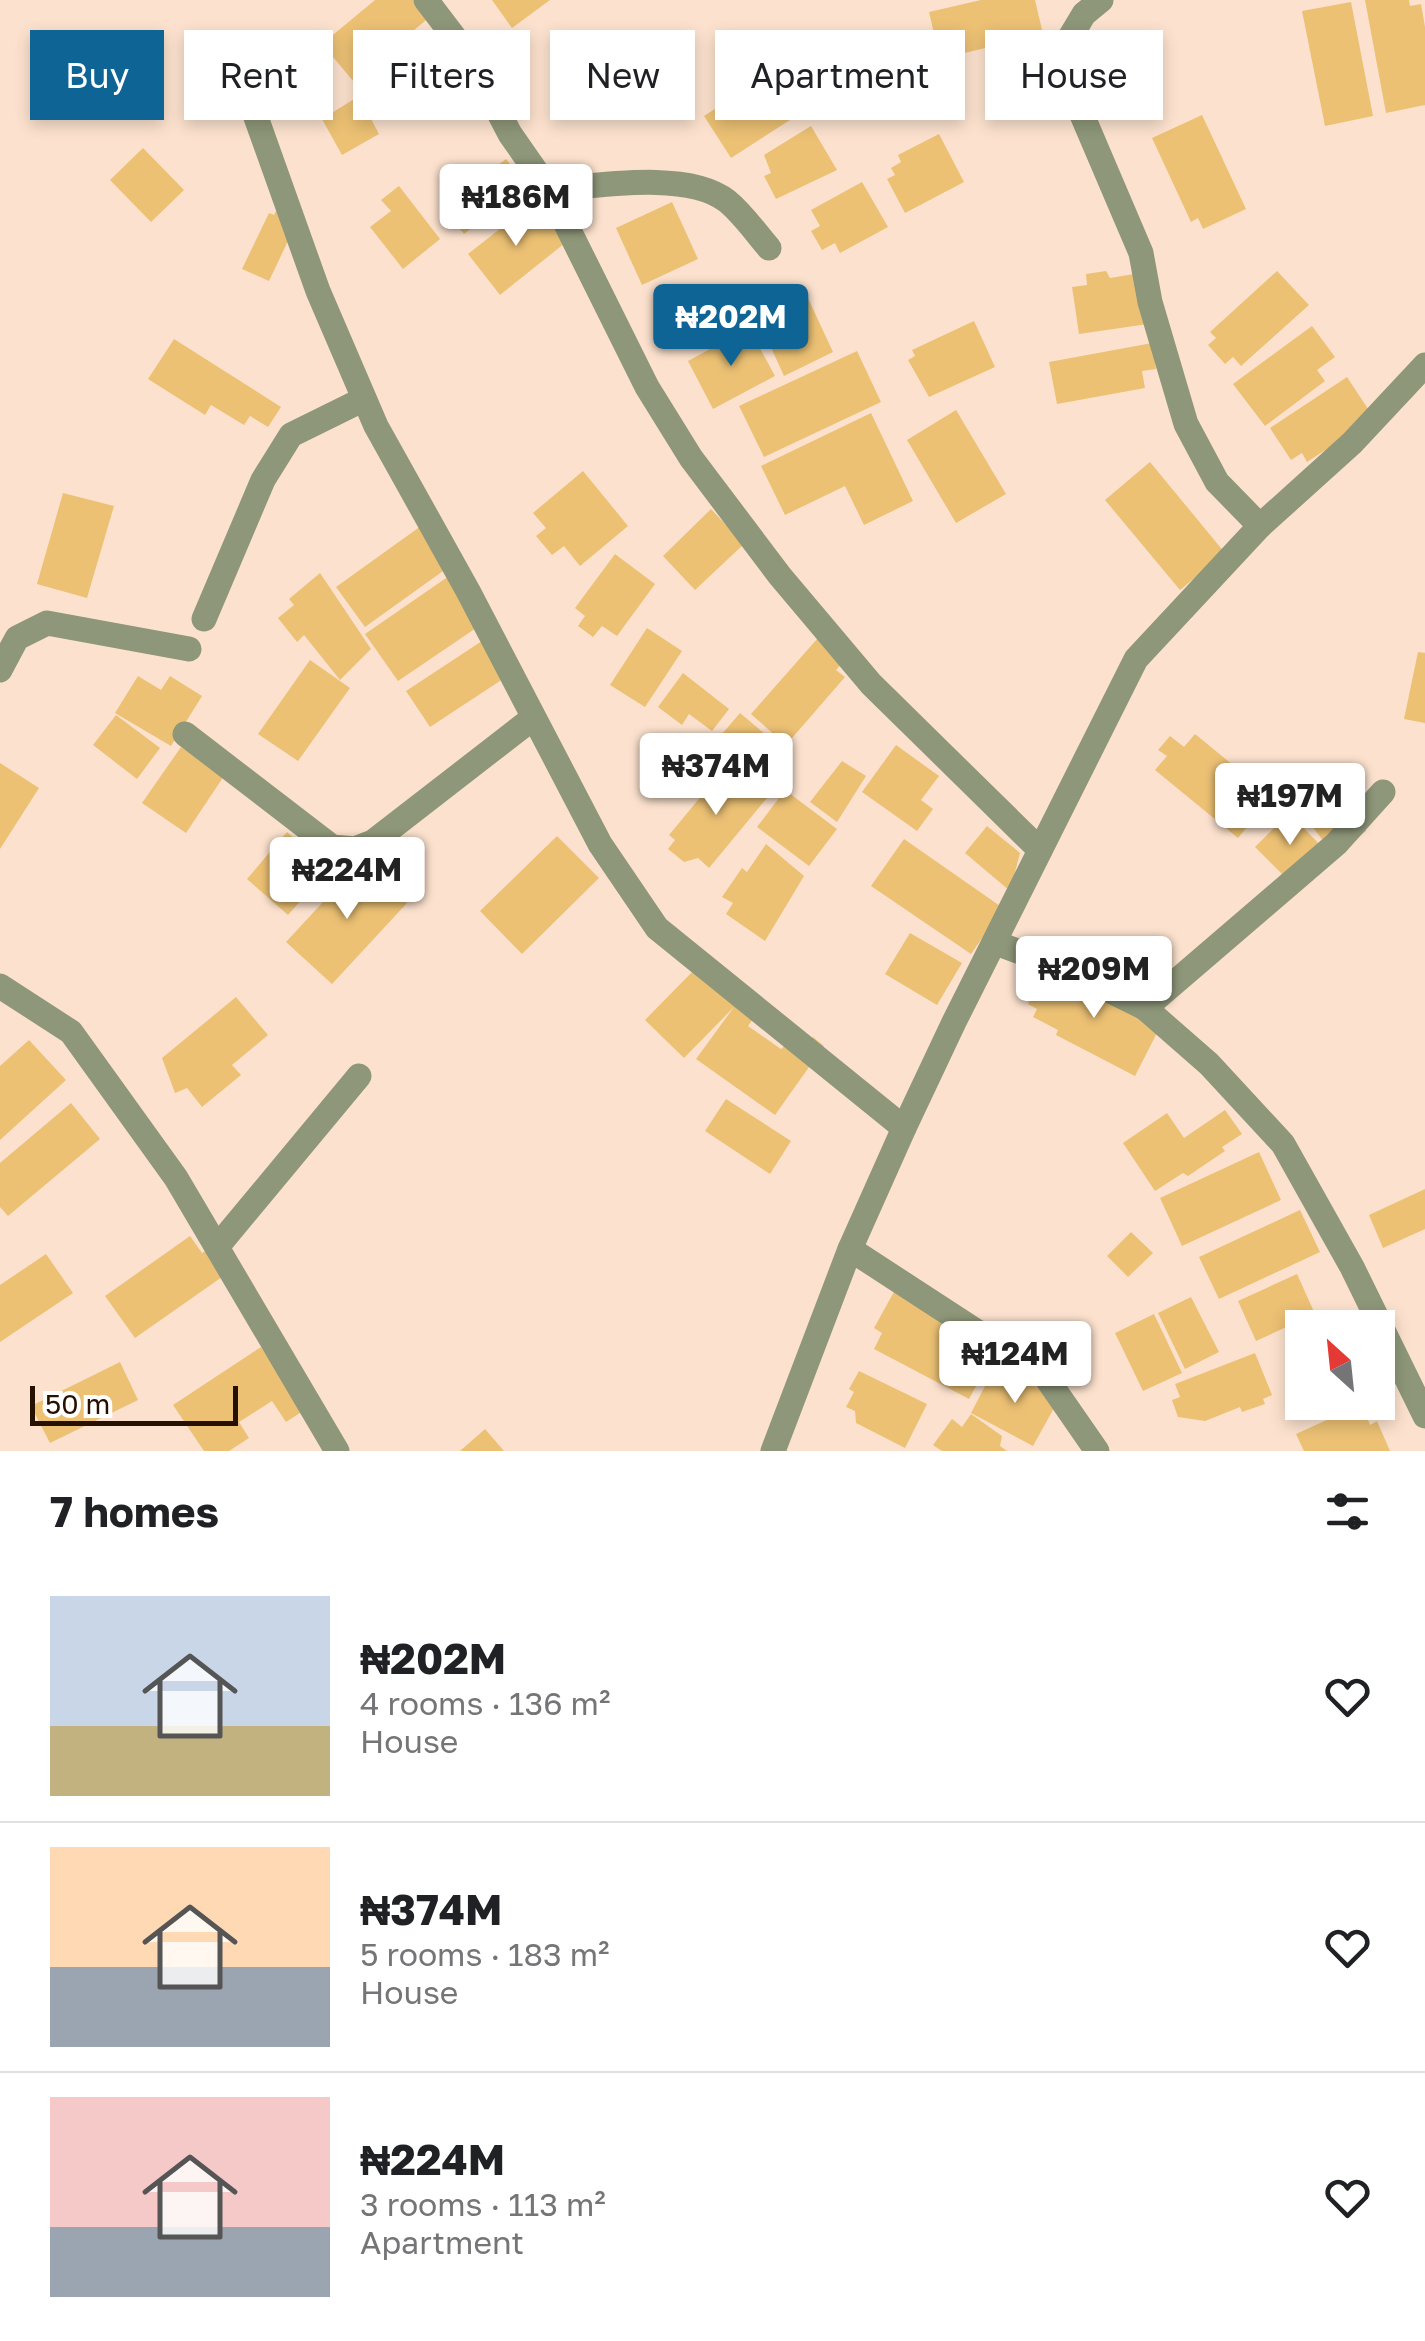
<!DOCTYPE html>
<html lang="en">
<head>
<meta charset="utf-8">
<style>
	body { margin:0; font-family:"Golos Text",sans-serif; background:#f6f6f6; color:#202124; height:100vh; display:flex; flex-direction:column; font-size:38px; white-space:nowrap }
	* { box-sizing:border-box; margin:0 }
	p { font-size:32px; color:#757577 }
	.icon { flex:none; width:55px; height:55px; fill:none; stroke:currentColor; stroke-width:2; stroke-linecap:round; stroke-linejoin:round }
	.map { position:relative; height:1451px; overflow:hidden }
	.details { display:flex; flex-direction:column; background:#fff; flex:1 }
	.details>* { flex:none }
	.top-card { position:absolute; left:30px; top:30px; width:1365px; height:90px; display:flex; gap:20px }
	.needle { width:65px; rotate:333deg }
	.fabs { position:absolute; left:1285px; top:1310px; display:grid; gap:20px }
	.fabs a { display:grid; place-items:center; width:110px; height:110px; border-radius:0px; background:#fff; box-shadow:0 5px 15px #0003; font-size:50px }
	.scale { position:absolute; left:30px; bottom:25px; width:208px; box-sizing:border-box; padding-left:10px; border:5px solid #261000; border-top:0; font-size:28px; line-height:35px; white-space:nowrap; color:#261000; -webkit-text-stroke:8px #fff; paint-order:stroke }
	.price { position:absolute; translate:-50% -85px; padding:0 22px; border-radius:10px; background:#fff; color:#222; font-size:32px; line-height:65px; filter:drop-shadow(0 2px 5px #0008) }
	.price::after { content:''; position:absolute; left:50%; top:60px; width:30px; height:22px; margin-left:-15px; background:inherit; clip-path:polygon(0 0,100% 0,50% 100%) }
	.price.active { background:#0d6495; color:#fff }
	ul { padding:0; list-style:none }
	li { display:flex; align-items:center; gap:30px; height:250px; padding:0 50px }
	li+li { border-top:2px solid #e0e0e0 }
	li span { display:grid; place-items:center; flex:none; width:280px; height:200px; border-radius:0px; color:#555 }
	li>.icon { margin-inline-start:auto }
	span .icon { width:120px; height:120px; fill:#fffc; stroke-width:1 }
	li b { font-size:42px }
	h2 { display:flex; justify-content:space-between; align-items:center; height:120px; padding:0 50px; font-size:42px }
	.tag { padding:0 35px; border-radius:0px; background:#fff; box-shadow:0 5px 15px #0003; font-size:35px; line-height:90px }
	.tag.active { background:#0d6495; color:#fff }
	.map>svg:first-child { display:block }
</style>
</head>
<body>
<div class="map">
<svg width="1425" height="1451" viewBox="0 0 1425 1451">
	<rect width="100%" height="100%" fill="#fce2ce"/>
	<g fill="#ecc174">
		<path d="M375,0H417L431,16L402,40L395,35L374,52L380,60L354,82L322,44Z"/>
		<path d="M492,0H550L512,28Z"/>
		<path d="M981,0H1035L1043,34L940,59L929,12Z"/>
		<path d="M1365,0H1409L1410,6L1421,4L1425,27V105L1386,113Z"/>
		<path d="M1351,2L1373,116L1325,126L1302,11Z"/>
		<path d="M763,78L790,120L731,158L704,116Z"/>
		<path d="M359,96L379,134L342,155L322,119Z"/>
		<path d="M1202,115L1246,209L1203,229L1198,218L1191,222L1152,138Z"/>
		<path d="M811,126L837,170L776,199L764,176L771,173L764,155Z"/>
		<path d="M939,134L964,182L905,213L887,179L895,175L891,168L901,162L898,155Z"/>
		<path d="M143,148L184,190L151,222L110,180Z"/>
		<path d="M506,159L512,167L521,160L532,181L464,234L443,208Z"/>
		<path d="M862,182L888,227L840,253L835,243L822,250L811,231L820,226L811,210Z"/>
		<path d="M399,186L440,239L403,269L370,227L391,211L381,200Z"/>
		<path d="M672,202L698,259L642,285L616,228Z"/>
		<path d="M280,203L298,220L269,281L242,269L269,213L274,215Z"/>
		<path d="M533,203L565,243L500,295L468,254Z"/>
		<path d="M1106,271L1110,278L1140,273L1148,324L1079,334L1072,287L1087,285L1086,274Z"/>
		<path d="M1277,271L1309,305L1241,366L1233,357L1225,364L1208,345L1216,338L1210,332Z"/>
		<path d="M807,296L833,352L784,376L758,319Z"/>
		<path d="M974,321L995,367L929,397L908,360L915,356L912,350Z"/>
		<path d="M1312,326L1335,357L1317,370L1325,381L1265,426L1233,384Z"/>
		<path d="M749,328L775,376L713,409L688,361Z"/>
		<path d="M174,339L281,407L268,427L250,416L244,425L211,405L205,415L148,379Z"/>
		<path d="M1152,343L1156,369L1142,371L1145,388L1057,404L1049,362Z"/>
		<path d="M857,351L881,402L764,457L739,406Z"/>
		<path d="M1347,377L1374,418L1307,462L1302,453L1291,460L1270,428Z"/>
		<path d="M956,410L1006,494L956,523L907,440Z"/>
		<path d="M871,413L913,501L864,525L845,486L785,515L761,466Z"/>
		<path d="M1150,462L1225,553L1180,590L1105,500Z"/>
		<path d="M583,471L628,526L580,566L564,546L552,555L536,536L546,528L533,513Z"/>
		<path d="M63,493L114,506L87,598L37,584Z"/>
		<path d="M711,509L744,544L695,590L663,556Z"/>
		<path d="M421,526L450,566L365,627L336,587Z"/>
		<path d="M615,554L655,584L617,636L602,626L593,637L578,626L585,616L575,608Z"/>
		<path d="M320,573L371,649L340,680L304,635L297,642L278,618L294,605L289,599Z"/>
		<path d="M449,576L482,624L398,681L365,634Z"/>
		<path d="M647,628L682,651L645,707L610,685Z"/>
		<path d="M485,639L509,675L430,727L406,691Z"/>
		<path d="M817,639L843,662L836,670L845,677L786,745L751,714Z"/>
		<path d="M1418,652L1425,653V723L1404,719Z"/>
		<path d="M310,660L350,688L298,761L258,734Z"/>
		<path d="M683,673L729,709L712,731L689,714L682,725L658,707Z"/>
		<path d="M138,676L161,690L170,676L202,696L171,746L115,713Z"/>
		<path d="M740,713L766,735L758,745L786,769L770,788L716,741Z"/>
		<path d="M116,715L160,748L137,779L93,745Z"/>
		<path d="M1195,734L1272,797L1238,838L1155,770L1167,756L1158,750L1170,736L1184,747Z"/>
		<path d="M896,745L939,776L921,800L933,809L917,831L862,792Z"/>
		<path d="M181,747L224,776L186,833L142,803Z"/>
		<path d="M842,761L866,776L837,822L810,802Z"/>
		<path d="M0,763L39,788L0,849Z"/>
		<path d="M727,765L767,798L709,868L698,858L684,862L668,849L675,840L669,835Z"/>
		<path d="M1324,776L1366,831L1334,855L1292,800Z"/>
		<path d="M785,790L837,829L809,866L757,827Z"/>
		<path d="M1289,813L1325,850L1292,884L1255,847Z"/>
		<path d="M987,826L1020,853L1010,891L965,853Z"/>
		<path d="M287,832L311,853L318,846L325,852L314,865L324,874L288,915L247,879Z"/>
		<path d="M557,836L599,878L522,954L480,911Z"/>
		<path d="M904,839L1003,908L971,954L871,886Z"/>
		<path d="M766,844L804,876L765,941L726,914L733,903L722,897L742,868L747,872Z"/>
		<path d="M361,861L407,903L332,984L286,942Z"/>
		<path d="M910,933L962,963L937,1005L885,974Z"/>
		<path d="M1048,967L1161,1025L1135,1076L1056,1035L1058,1030L1033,1017L1037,1009L1028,1004Z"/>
		<path d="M696,968L753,1019L748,1026L781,1049L790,1041L798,1050L813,1037L824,1046L775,1115L696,1059L734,1007L684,1058L645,1020Z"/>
		<path d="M236,997L268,1035L232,1065L241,1075L202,1107L187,1088L175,1093L162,1058Z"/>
		<path d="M29,1040L66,1080L0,1140V1066Z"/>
		<path d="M726,1099L791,1141L770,1174L705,1131Z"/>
		<path d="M71,1103L100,1139L8,1216L0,1207V1163Z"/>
		<path d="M1225,1110L1242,1134L1222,1147L1225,1151L1188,1176L1183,1173L1155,1191L1123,1143L1167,1113L1184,1138Z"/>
		<path d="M1259,1152L1281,1200L1182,1246L1160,1198Z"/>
		<path d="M1425,1189V1229L1383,1248L1369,1215Z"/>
		<path d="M1300,1210L1320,1252L1219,1299L1199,1257Z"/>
		<path d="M1131,1232L1153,1253L1128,1277L1107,1256Z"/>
		<path d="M190,1236L202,1253L211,1247L222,1277L135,1338L105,1296Z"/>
		<path d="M46,1254L73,1293L0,1342V1285Z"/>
		<path d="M1297,1274L1315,1314L1256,1341L1238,1301Z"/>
		<path d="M895,1290L998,1346L969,1399L874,1349L882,1333L874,1328Z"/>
		<path d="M1191,1297L1219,1352L1185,1369L1158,1313Z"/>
		<path d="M1154,1314L1182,1373L1143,1391L1115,1333Z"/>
		<path d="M261,1347L303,1411L286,1422L272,1401L239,1422L249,1438L229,1451H204L173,1405Z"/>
		<path d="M1255,1353L1272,1395L1263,1399L1265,1404L1242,1412L1240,1407L1205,1421L1178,1417L1172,1400L1180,1397L1175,1384Z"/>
		<path d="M120,1362L138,1400L50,1443L31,1406Z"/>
		<path d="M996,1365L1059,1399L1033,1446L971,1413Z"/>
		<path d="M859,1371L927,1404L905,1448L856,1423L855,1411L846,1407L854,1392L849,1389Z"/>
		<path d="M1362,1404L1370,1425L1377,1421L1390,1451H1304L1296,1434Z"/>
		<path d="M971,1414L1002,1436L1000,1446L1007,1451H942L933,1445L952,1419L962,1427Z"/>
		<path d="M485,1429L504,1451H460Z"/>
	</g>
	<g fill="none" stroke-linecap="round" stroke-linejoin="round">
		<g stroke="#8e9779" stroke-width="25">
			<path d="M426,0L471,59L510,134L549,190L647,387L691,458L780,576L871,684L1040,850"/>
			<path d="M247,92L318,291L376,426L468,591L600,844L657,928L904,1128"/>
			<path d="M549,190C596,186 688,170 727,201C743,214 756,233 769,248"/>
			<path d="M1260,526L1352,443L1425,365"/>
			<path d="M204,619L263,480L291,435L364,399"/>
			<path d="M0,670L17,638L47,623L189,649"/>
			<path d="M185,734L332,847L355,849L373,842L533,718"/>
			<path d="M996,943L1068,970L1145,1008L1209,1064L1283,1144L1352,1267L1425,1416"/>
			<path d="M0,986L71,1032L176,1178L337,1451"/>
			<path d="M1145,1008L1336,844L1383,792"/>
			<path d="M217,1247L359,1076"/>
			<path d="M850,1249L1045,1376L1097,1451"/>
			<path d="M773,1451L850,1249L904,1128L954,1022L1136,659L1260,526L1217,482L1186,424L1150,302L1141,253L1077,103L1066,44L1084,14L1101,0"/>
		</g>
	</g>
</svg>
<div class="fabs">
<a><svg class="needle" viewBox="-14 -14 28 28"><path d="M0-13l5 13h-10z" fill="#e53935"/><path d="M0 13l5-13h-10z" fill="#757577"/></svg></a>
</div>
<div class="scale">50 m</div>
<b class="price" style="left:516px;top:249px">₦186M</b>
<b class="price active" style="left:731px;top:369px">₦202M</b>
<b class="price" style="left:716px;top:818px">₦374M</b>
<b class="price" style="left:1290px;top:848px">₦197M</b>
<b class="price" style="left:347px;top:922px">₦224M</b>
<b class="price" style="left:1094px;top:1021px">₦209M</b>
<b class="price" style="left:1015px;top:1406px">₦124M</b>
<div class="top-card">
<a class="tag active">Buy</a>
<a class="tag">Rent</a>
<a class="tag">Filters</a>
<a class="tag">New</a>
<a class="tag">Apartment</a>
<a class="tag">House</a>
</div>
</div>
<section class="details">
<h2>7 homes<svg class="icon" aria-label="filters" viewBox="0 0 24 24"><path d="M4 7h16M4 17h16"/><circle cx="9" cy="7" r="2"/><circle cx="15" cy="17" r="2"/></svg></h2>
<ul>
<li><span style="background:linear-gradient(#c9d6e8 65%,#c2b280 0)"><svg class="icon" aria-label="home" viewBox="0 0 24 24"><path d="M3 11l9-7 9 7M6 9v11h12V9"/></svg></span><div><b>₦202M</b><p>4 rooms · 136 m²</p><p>House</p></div><svg class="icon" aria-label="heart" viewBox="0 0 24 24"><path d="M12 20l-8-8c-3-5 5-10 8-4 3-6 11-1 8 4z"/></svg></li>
<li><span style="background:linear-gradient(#ffd9b3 60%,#9aa5b1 0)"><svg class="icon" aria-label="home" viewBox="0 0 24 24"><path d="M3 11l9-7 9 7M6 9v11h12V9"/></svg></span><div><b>₦374M</b><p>5 rooms · 183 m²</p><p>House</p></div><svg class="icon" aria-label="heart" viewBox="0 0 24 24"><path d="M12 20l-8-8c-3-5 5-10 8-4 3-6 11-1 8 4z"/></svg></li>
<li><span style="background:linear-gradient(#f6c9c9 65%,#9aa5b1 0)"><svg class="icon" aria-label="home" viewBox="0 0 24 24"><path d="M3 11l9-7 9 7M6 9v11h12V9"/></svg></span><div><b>₦224M</b><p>3 rooms · 113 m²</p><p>Apartment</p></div><svg class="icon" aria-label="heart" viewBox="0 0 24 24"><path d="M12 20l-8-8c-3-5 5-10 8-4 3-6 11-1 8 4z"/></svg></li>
</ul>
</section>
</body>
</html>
